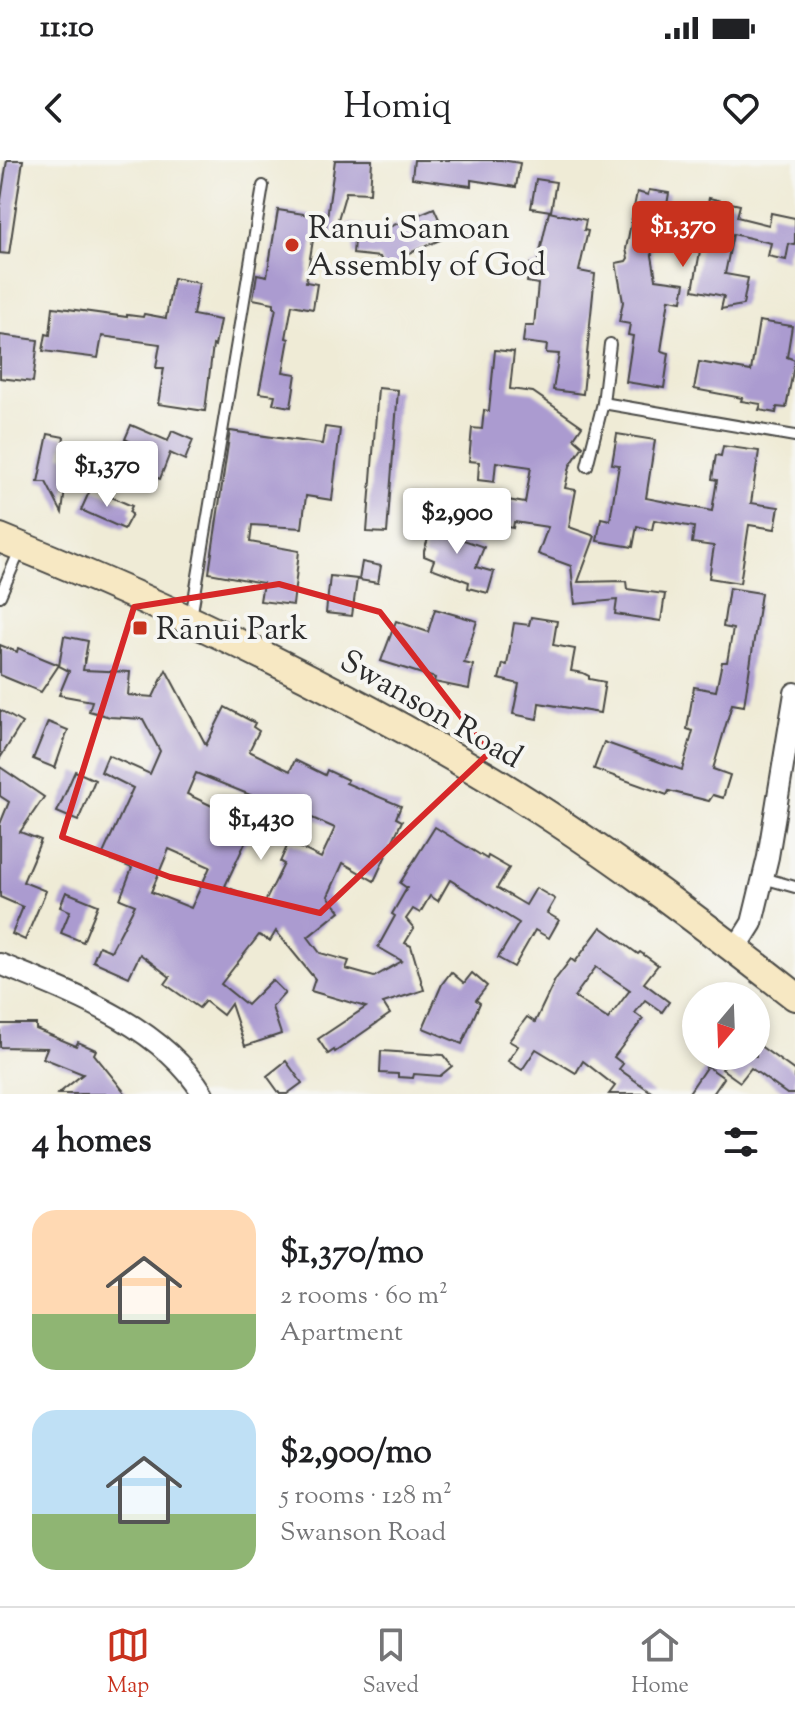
<!DOCTYPE html>
<html lang="en">
<head>
<meta charset="utf-8">
<style>
	body { margin:0; font-family:"Sorts Mill Goudy",serif; background:#f2f2f2; color:#202124; height:100vh; display:flex; flex-direction:column; font-size:30px; white-space:nowrap }
	* { box-sizing:border-box; margin:0 }
	p { font-size:26px; color:#757577 }
	.icon { flex:none; width:44px; height:44px; fill:none; stroke:currentColor; stroke-width:2; stroke-linecap:round; stroke-linejoin:round }
	.map { position:relative; height:934px; overflow:hidden }
	.details { display:flex; flex-direction:column; background:#fff; flex:1 }
	.details>* { flex:none }
	.needle { width:52px; rotate:199deg }
	.fabs { position:absolute; left:682px; top:822px; display:grid; gap:16px }
	.fabs a { display:grid; place-items:center; width:88px; height:88px; border-radius:50%; background:#fff; box-shadow:0 4px 12px #0003; font-size:40px }
	.price { position:absolute; translate:-50% -68px; padding:0 18px; border-radius:8px; background:#fff; color:#222; font-size:26px; line-height:52px; filter:drop-shadow(0 2px 4px #0008) }
	.price::after { content:''; position:absolute; left:50%; top:48px; width:24px; height:18px; margin-left:-12px; background:inherit; clip-path:polygon(0 0,100% 0,50% 100%) }
	.price.on { background:#c8321e; color:#fff }
	ul { padding:0; list-style:none }
	li { display:flex; align-items:center; gap:24px; height:200px; padding:0 32px }
	li span { display:grid; place-items:center; flex:none; width:224px; height:160px; border-radius:24px; color:#555 }
	li>.icon { margin-inline-start:auto }
	span .icon { width:96px; height:96px; fill:#fffc; stroke-width:1 }
	li b { font-size:34px }
	h2 { display:flex; justify-content:space-between; align-items:center; height:96px; padding:0 32px; font-size:34px }
	.status { display:flex; justify-content:space-between; align-items:center; height:56px; padding:0 40px; background:#fff; direction:ltr }
	.status svg { height:22px; fill:currentColor }
	header { display:flex; justify-content:space-between; align-items:center; height:104px; padding:0 32px; background:#fff; font-size:36px; font-weight:600 }
	.tab-bar { display:flex; justify-content:space-around; align-items:center; height:112px; border-top:2px solid #e0e0e0; background:#fff; font-size:22px; color:#757577 }
	.tab-bar a { display:grid; justify-items:center; gap:4px }
	.tab-bar .on { color:#c8321e }
	.map>svg:first-child { display:block }
</style>
</head>
<body>
<div class="status"><b>11:10</b><svg viewBox="0 0 49 12"><path d="M0 12V9h3v3zM5 12V6h3v6zM10 12V3h3v9zM15 12V0h3v12zM26 1h20v11H26zM47 4h2v5h-2z"/></svg></div>
<header><svg class="icon" aria-label="back" viewBox="0 0 24 24"><path d="M15 5l-7 7 7 7"/></svg>Homiq<svg class="icon" aria-label="heart" viewBox="0 0 24 24"><path d="M12 20l-8-8c-3-5 5-10 8-4 3-6 11-1 8 4z"/></svg></header>
<div class="map">
<svg width="795" height="934" viewBox="0 0 795 934">
	<rect width="100%" height="100%" fill="#f6f6f2"/>
	<filter id="ink" filterUnits="userSpaceOnUse"><feTurbulence type="fractalNoise" baseFrequency=".0125" numOctaves="2"/><feDisplacementMap in="SourceGraphic" scale="16" xChannelSelector="R" yChannelSelector="G"/><feConvolveMatrix kernelMatrix="1 2 1 2 8 2 1 2 1" color-interpolation-filters="sRGB"/></filter>
	<filter id="wash" filterUnits="userSpaceOnUse"><feTurbulence type="fractalNoise" baseFrequency=".006" numOctaves="4" result="noise"/><feDisplacementMap in="SourceGraphic" scale="32" xChannelSelector="R" yChannelSelector="G"/><feGaussianBlur stdDeviation="1.8" result="paint"/><feColorMatrix in="noise" values="0 0 0 0 0 0 0 0 0 0 0 0 0 0 0 0 0 1.4 0 .05"/><feComposite in="paint" operator="in"/></filter>
	<g filter="url(#wash)">
		<rect width="100%" height="100%" fill="#efebd6"/>
		<g id="blocks">
			<g fill="#ab9bd0" fill-rule="evenodd">
				<path d="M7,0H23L9,94L0,93V46Z"/>
				<path d="M335,0H372L370,33L346,32L334,73L325,72Z"/>
				<path d="M414,0H501L520,3L516,27L471,20V26L412,18Z"/>
				<path d="M536,19L556,22L551,51L531,48Z"/>
				<path d="M649,30L669,33L667,45L706,51L709,38L740,45L737,57L769,65L771,53L795,58V85L789,84L786,100L768,96L771,83L733,74L725,114L748,118L743,145L721,149L724,136L693,130L701,86L649,78L656,119L685,123L682,141L669,139L661,191L669,193L664,228L626,222L633,176L628,175L630,164L619,162L623,142L616,103L626,101L628,98L626,89L637,32L648,35Z"/>
				<path d="M434,48L447,77L405,95L408,103L386,112L380,97L353,94L354,80L344,78L347,63L387,68Z"/>
				<path d="M278,50L317,56L306,122L317,124L313,149L292,145L286,178L289,179L283,212L296,214L291,247L273,244L275,235L259,233L276,148H274V143L253,139L257,114L267,116Z"/>
				<path d="M549,52L586,60L584,70L588,71L579,111L595,114L583,234L553,230L559,194L546,193L547,185L523,182L525,166H534L538,124L527,122L530,104L537,105Z"/>
				<path d="M173,118L199,123L193,155L220,160L215,186L213,185L205,251L158,244L164,208H156L160,184L102,176L98,198L43,191L46,174L50,175L53,147L127,157V155L143,157L144,154L166,158Z"/>
				<path d="M759,161L792,166L787,197L795,200L786,248L777,247L776,253L759,250L761,244L741,241L742,238L694,229L699,202L751,211Z"/>
				<path d="M0,175L38,180L33,222L0,218Z"/>
				<path d="M495,190L514,192L510,229L533,232L582,266L574,278L583,286L570,306L565,328L576,330L569,367L595,376L578,422L626,421L627,429L665,434L661,461L615,454L617,440L575,444L571,406L538,394L548,367L514,362L513,368L498,365L502,339L525,343L531,307L496,302L494,322L478,320L479,302L469,301L472,268L482,269L484,250L489,251Z"/>
				<path d="M378,228L398,230L387,373L367,372Z"/>
				<path d="M131,265L168,281L172,271L193,280L185,300L170,293L160,319L145,313L148,305L138,301L141,296L127,290L131,282L125,279Z"/>
				<path d="M325,267L340,269L332,340L306,336L302,368L252,365L250,382L299,391L293,445L260,441L263,423L209,413L230,271L322,284Z"/>
				<path d="M48,274L64,277L61,296H69L62,353L46,322H38Z"/>
				<path d="M617,274L655,280L646,338L712,351L717,320L712,319L716,295L721,296L723,286L759,291L751,343L779,347L775,369L749,365L740,423L709,418L714,386L692,383L694,367L654,360L652,370L637,366L633,387L597,381L601,358L610,360L619,305L612,304Z"/>
				<path d="M91,328L132,346L129,352L132,354L124,369L81,350Z"/>
				<path d="M436,355L454,362L449,375L484,387L476,407L494,412L488,433L468,428L469,422L431,408L434,400L424,396V391Z"/>
				<path d="M362,402L381,406L378,423L359,420Z"/>
				<path d="M330,416L357,419L352,456L326,453Z"/>
				<path d="M729,428L761,433L744,546L732,544L713,609L730,615L723,638L713,635L709,641L669,631L667,635L594,609L604,582L682,610L693,571L687,569L694,527L716,531L722,502H727L733,469L723,467Z"/>
				<path d="M435,449L477,461L464,503L473,505L469,529L434,522L435,518L381,501L396,461L428,472Z"/>
				<path d="M531,457L557,461L553,485L575,489L571,511L583,513L589,516V519L605,522L600,553L539,543L537,559L513,554L519,524L499,519L503,504L507,505L514,463L529,465Z"/>
				<path d="M64,476L88,481L83,510L130,512L128,535L153,537L166,510L206,585L225,547L255,563L253,567L259,571L249,591L290,611L295,600L325,615L327,610L348,620L346,623L401,646L396,658L402,661L374,721L343,703L328,736L340,751L308,777L320,793L349,801L346,809L374,817L402,801L378,787L395,756L392,754L407,728L400,723L435,667L487,699L488,696L509,708L497,728L526,745L536,728L555,739L547,753L559,760L549,778L535,770L514,807L498,798L519,763L450,720L438,741L430,736L420,753L413,749L406,759L414,768L405,783L411,786L424,830L383,843L390,854L335,892L334,890L328,894L318,879L366,847L311,831L315,819L276,771L270,781L259,775L221,824L247,845L272,820L285,833L272,847L281,874L245,886L231,844L223,855L205,841L199,848L165,824L170,817L140,794L129,817L93,801L99,786L111,791L135,745L120,739L132,708L102,696L133,628L101,612L108,595L150,614L160,591L143,559L110,557L89,551L92,541L59,535L69,511L59,506ZM196,613L260,639L262,636L335,668L321,698L289,682L280,702L284,704L264,744L225,726L246,681L248,682L256,667L187,634ZM169,689L210,707L191,748L151,732Z"/>
				<path d="M0,485L17,492L18,488L59,505L41,532L0,515Z"/>
				<path d="M0,550L22,563L0,598Z"/>
				<path d="M48,562L68,570L55,608L33,599Z"/>
				<path d="M0,607L44,637L20,672L41,680L23,722L46,731L25,780L12,774L23,747L0,737V664L9,642L0,636Z"/>
				<path d="M75,611L95,620L78,661L57,652Z"/>
				<path d="M66,732L98,745L83,782L61,773L70,751L60,747Z"/>
				<path d="M601,767L638,794L640,792L658,805L644,823L669,842L662,852L645,840L635,853L643,859L614,897L623,904L619,909L654,934H609L615,926L583,901L576,913L536,889L522,910L508,901L518,886L509,881L527,857L535,862L555,820L571,799L575,802ZM596,807L630,830L608,859L574,837Z"/>
				<path d="M451,812L464,823L472,813L487,826L476,840L480,843L462,884L423,868L442,824Z"/>
				<path d="M0,864H36V869L76,886L78,882L96,890L94,894L126,934H58L83,914L43,898L47,888L0,887Z"/>
				<path d="M756,883L795,911V934H787L751,908L740,922L722,909L732,896H756Z"/>
				<path d="M381,891L443,895L452,906L440,916L414,914L413,918L398,917V914L380,913Z"/>
				<path d="M286,901L302,923L287,934H280L267,916Z"/>
				<path d="M707,906L724,918L713,934H688Z"/>
			</g>
		</g>
	</g>
	<g filter="url(#ink)">
		<use href="#blocks" fill-opacity="0" stroke="#484845" stroke-width="2"/>
		<g fill="none" stroke-linecap="round" stroke-linejoin="round">
			<g stroke="#484845" stroke-width="14">
				<g id="service">
					<path d="M603,243L795,276"/>
					<path d="M587,306L603,243L610,184"/>
					<path d="M0,436L20,390"/>
					<path d="M191,458L263,26"/>
					<path d="M763,718L795,727"/>
				</g>
			</g>
			<g stroke="#484845" stroke-width="24">
				<g id="minor">
					<path d="M735,790L752,763L768,697L795,533"/>
					<path d="M0,804C71,833 161,865 203,934"/>
				</g>
			</g>
			<g stroke="#484845" stroke-width="32">
				<path id="secondary" d="M0,378C171,447 336,526 494,621C599,685 698,760 795,836"/>
			</g>
			<use href="#service" stroke="#fff" stroke-width="10"/>
			<use href="#minor" stroke="#fff" stroke-width="20"/>
			<use href="#secondary" stroke="#f7e8c3" stroke-width="28"/>
		</g>
	</g>
	<path fill="none" stroke="#d62828" stroke-width="6" stroke-linejoin="round" d="M279,424L380,452L489,593L320,753L170,717L62,677L134,447Z"/>
	<g fill="#c8321e" stroke="#f6f6f2" stroke-width="3">
		<circle cx="292" cy="85" r="8"/>
		<rect x="132" y="460" width="16" height="16" rx="4"/>
	</g>
	<g text-anchor="middle" stroke-width="8" stroke-linejoin="round" paint-order="stroke">
		<g font-size="32" fill="#2b2b2b" stroke="#f6f6f2" text-anchor="start">
			<text x="308" y="78">Ranui Samoan<tspan x="308" dy="37">Assembly of God</tspan></text>
			<text x="156" y="479">Rānui Park</text>
		</g>
		<g font-size="32" fill="#2b2b2b" stroke="#f6f6f2">
			<text transform="translate(432 548) rotate(30)" y="11">Swanson Road</text>
		</g>
	</g>
</svg>
<div class="fabs">
<a><svg class="needle" viewBox="-14 -14 28 28"><path d="M0-13l5 13h-10z" fill="#e53935"/><path d="M0 13l5-13h-10z" fill="#757577"/></svg></a>
</div>
<b class="price on" style="left:683px;top:109px">$1,370</b>
<b class="price" style="left:107px;top:349px">$1,370</b>
<b class="price" style="left:457px;top:396px">$2,900</b>
<b class="price" style="left:261px;top:702px">$1,430</b>
</div>
<section class="details">
<h2>4 homes<svg class="icon" aria-label="filters" viewBox="0 0 24 24"><path d="M4 7h16M4 17h16"/><circle cx="9" cy="7" r="2"/><circle cx="15" cy="17" r="2"/></svg></h2>
<ul>
<li><span style="background:linear-gradient(#ffd9b3 65%,#8fb573 0)"><svg class="icon" aria-label="home" viewBox="0 0 24 24"><path d="M3 11l9-7 9 7M6 9v11h12V9"/></svg></span><div><b>$1,370/mo</b><p>2 rooms · 60 m²</p><p>Apartment</p></div></li>
<li><span style="background:linear-gradient(#bfe0f5 65%,#8fb573 0)"><svg class="icon" aria-label="home" viewBox="0 0 24 24"><path d="M3 11l9-7 9 7M6 9v11h12V9"/></svg></span><div><b>$2,900/mo</b><p>5 rooms · 128 m²</p><p>Swanson Road</p></div></li>
</ul>
</section>
<nav class="tab-bar">
<a class="on"><svg class="icon" aria-label="map" viewBox="0 0 24 24"><path d="M3 6l6-2 6 2 6-2v14l-6 2-6-2-6 2zM9 4v14M15 6v14"/></svg>Map</a>
<a><svg class="icon" aria-label="saved" viewBox="0 0 24 24"><path d="M7 4h10v16l-5-4-5 4z"/></svg>Saved</a>
<a><svg class="icon" aria-label="home" viewBox="0 0 24 24"><path d="M3 11l9-7 9 7M6 9v11h12V9"/></svg>Home</a>
</nav>
</body>
</html>
